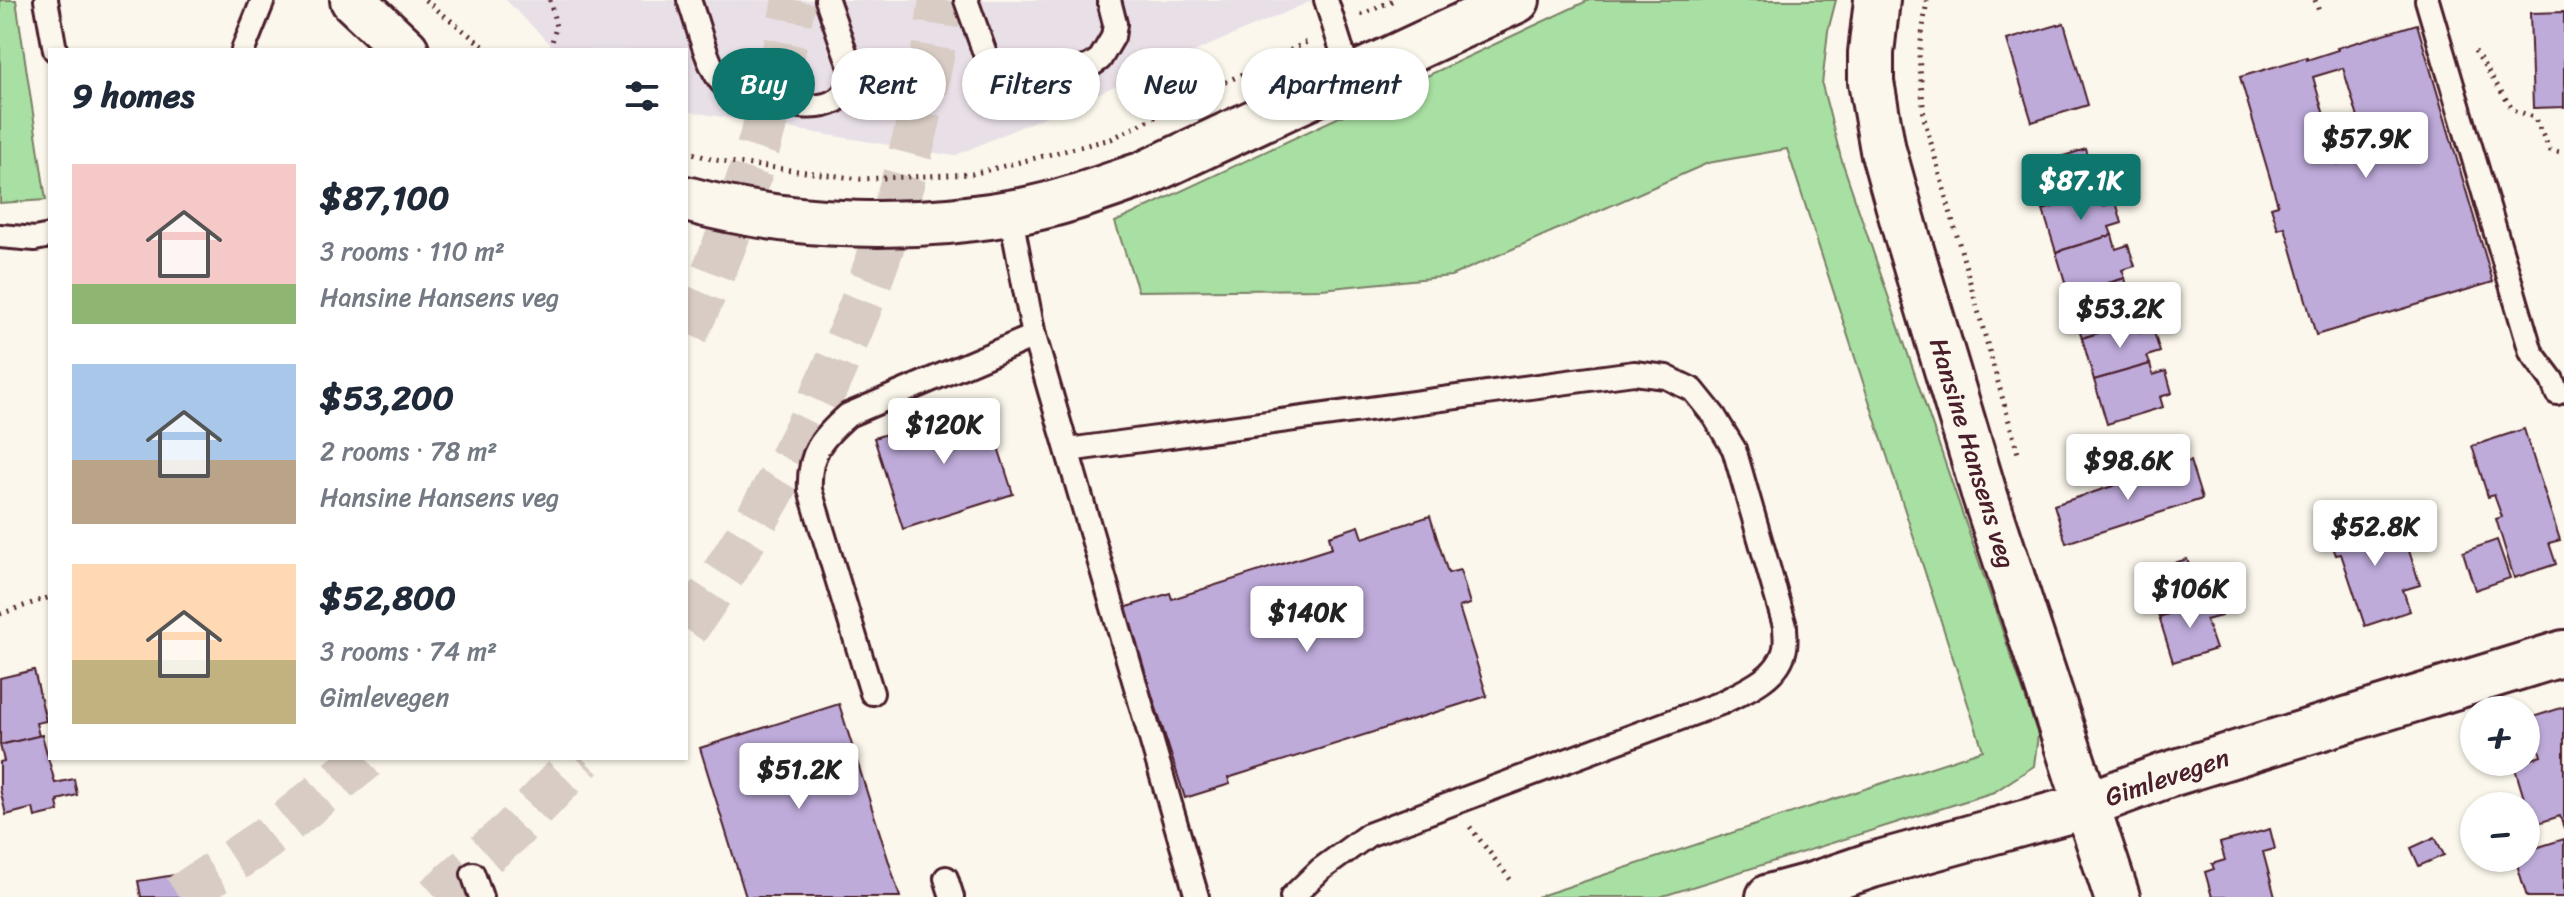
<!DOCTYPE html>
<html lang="en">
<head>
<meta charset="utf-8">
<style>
	body { margin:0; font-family:Sriracha,sans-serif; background:#f6f6f7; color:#1f2937; height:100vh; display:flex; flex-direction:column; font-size:30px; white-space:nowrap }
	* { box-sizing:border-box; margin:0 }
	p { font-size:26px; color:#747a83 }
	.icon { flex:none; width:44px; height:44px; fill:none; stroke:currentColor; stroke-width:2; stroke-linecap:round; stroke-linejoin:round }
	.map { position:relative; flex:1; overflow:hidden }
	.sheet { position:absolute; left:48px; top:48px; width:640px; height:712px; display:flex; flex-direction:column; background:#fff; border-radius:0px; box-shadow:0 2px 6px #0004 }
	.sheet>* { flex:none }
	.banner { position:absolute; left:712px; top:48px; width:760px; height:72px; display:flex; gap:16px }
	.tools { position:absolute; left:2460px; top:696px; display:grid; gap:16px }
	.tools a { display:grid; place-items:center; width:80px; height:80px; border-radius:50%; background:#fff; box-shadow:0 2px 6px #0004; font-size:40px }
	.price { position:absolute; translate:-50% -68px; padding:0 18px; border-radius:8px; background:#fff; color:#222; font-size:26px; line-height:52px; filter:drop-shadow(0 2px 4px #0008) }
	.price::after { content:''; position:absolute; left:50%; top:48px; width:24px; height:18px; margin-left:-12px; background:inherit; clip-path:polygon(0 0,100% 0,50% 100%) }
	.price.active { background:#0f766e; color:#fff }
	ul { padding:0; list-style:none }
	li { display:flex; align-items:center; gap:24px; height:200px; padding:0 24px }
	li span { display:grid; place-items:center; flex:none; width:224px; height:160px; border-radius:0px; color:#555 }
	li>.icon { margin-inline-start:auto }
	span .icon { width:96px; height:96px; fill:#fffc; stroke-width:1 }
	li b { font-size:34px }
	h2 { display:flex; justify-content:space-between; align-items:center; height:96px; padding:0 24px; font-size:34px }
	.chip { padding:0 28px; border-radius:36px; background:#fff; box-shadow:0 2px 6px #0004; font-size:28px; line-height:72px }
	.chip.active { background:#0f766e; color:#fff }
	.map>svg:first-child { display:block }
</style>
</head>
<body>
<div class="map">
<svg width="2564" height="897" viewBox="0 0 2564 897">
	<rect width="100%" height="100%" fill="#fbf7ec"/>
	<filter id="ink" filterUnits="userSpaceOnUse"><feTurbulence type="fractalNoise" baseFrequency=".0125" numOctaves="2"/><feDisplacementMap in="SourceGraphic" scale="16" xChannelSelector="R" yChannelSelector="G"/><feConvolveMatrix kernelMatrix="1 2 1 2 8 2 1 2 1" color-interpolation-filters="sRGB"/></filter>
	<g filter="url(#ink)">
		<path fill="#e9e0e7" d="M506,0H1314L954,156L686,111V50H556Z"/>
		<g fill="#a8dfa2" stroke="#797f66" stroke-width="2">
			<path d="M0,0H16L46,200L0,203Z"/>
			<path d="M1589,0H1836L1828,31L1822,85L1841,158L2038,735L2034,766L1994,792L1660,897H1537L1983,750L1787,149L1708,163L1451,276L1322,289L1138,291L1115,222Z"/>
		</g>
		<g fill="#beabda" stroke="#4a1f2b" stroke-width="2" fill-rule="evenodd">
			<path d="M2564,12V107L2533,108L2530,13Z"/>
			<path d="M2064,23L2088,105L2032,122L2007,40Z"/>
			<path d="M2417,24L2493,282L2316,335L2285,227L2278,229L2271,207L2278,205L2240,77L2307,57V60L2338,50L2337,48ZM2343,68L2369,154L2338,164L2313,77Z"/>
			<path d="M2086,149L2090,164L2104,160L2110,181L2097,185L2099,193L2043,210L2031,166Z"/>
			<path d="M2099,193L2103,206L2116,202L2122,223L2109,227L2112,235L2056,252L2043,210Z"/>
			<path d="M2112,235L2116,249L2128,245L2135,266L2122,270L2125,278L2069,295L2056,252Z"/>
			<path d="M2125,278L2128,290L2141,286L2147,308L2134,312L2137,321L2082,338L2069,295Z"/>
			<path d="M2137,321L2140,333L2153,329L2160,352L2147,356L2150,364L2094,380L2082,338Z"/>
			<path d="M2150,364L2153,375L2166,371L2172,393L2160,397L2163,407L2107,424L2094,380Z"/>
			<path d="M984,403L1013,494L903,529L874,438Z"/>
			<path d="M2524,429L2560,540L2549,543L2556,564L2514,578L2496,519L2502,517L2494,495L2488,497L2472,446Z"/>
			<path d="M2190,461L2202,499L2066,543L2054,505Z"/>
			<path d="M2365,515L2373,538L2402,529L2420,585L2403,590L2410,611L2365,626L2341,554L2336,555L2326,528Z"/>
			<path d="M1430,516L1448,573L1460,570L1470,604L1459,607L1487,696L1228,778L1230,784L1185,798L1124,608L1170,593L1172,599L1332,548L1329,536L1359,526L1363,538Z"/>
			<path d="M2497,540L2510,578L2475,590L2463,552Z"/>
			<path d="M2187,559L2196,587L2211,583L2215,599L2159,617L2146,572Z"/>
			<path d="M2215,599L2221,616L2206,620L2216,649L2173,662L2159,617Z"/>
			<path d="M34,670L46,721L36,723L39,736L0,745V678Z"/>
			<path d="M839,704L900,897H746L700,748Z"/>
			<path d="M2564,707V829L2560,816L2532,825L2514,765L2541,756L2533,729L2536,728L2533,717Z"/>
			<path d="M42,735L55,783L74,779L77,795L58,800L59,802L57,803L59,811L35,817L33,808L6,815L0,789V762L4,761L0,745Z"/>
			<path d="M2270,829L2275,849L2263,852L2275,897H2212L2205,872L2214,869L2212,864L2225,860L2220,843Z"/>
			<path d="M2435,837L2444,855L2419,866L2411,848Z"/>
			<path d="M2564,839V897H2527L2515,858H2526V851Z"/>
			<path d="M199,871L203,897H141L138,881Z"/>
		</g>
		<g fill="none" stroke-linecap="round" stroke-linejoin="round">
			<g stroke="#d8ccc5" stroke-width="44" stroke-dasharray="44 22" stroke-linecap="butt">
				<path d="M686,333C737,227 773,115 794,0"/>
				<path d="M686,629C817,443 910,227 941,0"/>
				<path d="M179,897L264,840L366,758"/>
				<path d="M436,897L513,830L582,758"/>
			</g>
			<g stroke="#4a1f2b" stroke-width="28">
				<g id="service">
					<path d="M46,0L55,50"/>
					<path d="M689,0C698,24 707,69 725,86C739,99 760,101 778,103C809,108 846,114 852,72L827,0"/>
					<path d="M966,0L987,59L996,73L1007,81L1033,85L1090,66L1100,59L1113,37L1115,24L1109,0"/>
					<path d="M1326,0L1350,76"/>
					<path d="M2427,0L2531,352L2552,380L2557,393"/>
					<path d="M243,50L263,0"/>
					<path d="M1010,212L1034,336L1197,897"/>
					<path d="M0,236L35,239L50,236"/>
					<path d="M1068,450L1634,373L1666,377L1693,390L1714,416L1734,449L1785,626C1785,634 1787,644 1784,652C1776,679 1744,691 1721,703L1368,835L1320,870L1292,897"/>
					<path d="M872,693L810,490C808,453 822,438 848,415L1034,336"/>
					<path d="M473,874L481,897"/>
					<path d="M946,878L952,897"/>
				</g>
			</g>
			<g stroke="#4a1f2b" stroke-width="50">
				<g id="minor">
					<path d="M353,0L406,50"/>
					<path d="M1877,0L1871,53V82L1883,150L1909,243L1983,490L2117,897"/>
					<path d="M686,199C794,229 917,231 1026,210C1067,202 1105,187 1144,174L1517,0"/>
					<path d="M1769,897L1810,886L1872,865L2078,808L2167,775L2564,653"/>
				</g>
			</g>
			<g stroke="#4a1f2b" stroke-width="5" stroke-dasharray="2 6" stroke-linecap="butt">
				<path d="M425,0L488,50"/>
				<path d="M550,0L556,27L550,50"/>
				<path d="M1927,0L1919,55L1924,118L2019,457"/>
				<path d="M2315,0L2319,11"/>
				<path d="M1361,15L1394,0"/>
				<path d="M2475,51L2513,110L2534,117L2550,150L2564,153"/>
				<path d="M686,151L714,160L860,179L972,174L1111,139L1311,40"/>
				<path d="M0,614L50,597"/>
				<path d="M1470,827L1513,883"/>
			</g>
			<use href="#service" stroke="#fbf7ec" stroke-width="22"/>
			<use href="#minor" stroke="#fbf7ec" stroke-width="44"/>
		</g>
	</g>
	<g text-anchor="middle" stroke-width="6" stroke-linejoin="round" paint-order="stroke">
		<g font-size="26" fill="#4a1f2b" stroke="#fbf7ec">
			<text transform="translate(1973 453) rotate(73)" y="9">Hansine Hansens veg</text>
			<text transform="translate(2167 777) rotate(-19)" y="9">Gimlevegen</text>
		</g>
	</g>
</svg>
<div class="tools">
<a>+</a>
<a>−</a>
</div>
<b class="price" style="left:2366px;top:180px">$57.9K</b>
<b class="price active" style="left:2081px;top:222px">$87.1K</b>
<b class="price" style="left:2120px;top:350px">$53.2K</b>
<b class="price" style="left:944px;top:466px">$120K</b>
<b class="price" style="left:2128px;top:502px">$98.6K</b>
<b class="price" style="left:2375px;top:568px">$52.8K</b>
<b class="price" style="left:2190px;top:630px">$106K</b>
<b class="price" style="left:1307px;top:654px">$140K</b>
<b class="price" style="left:799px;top:811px">$51.2K</b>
<div class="banner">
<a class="chip active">Buy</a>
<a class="chip">Rent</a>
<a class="chip">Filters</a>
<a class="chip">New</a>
<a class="chip">Apartment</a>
</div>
<section class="sheet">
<h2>9 homes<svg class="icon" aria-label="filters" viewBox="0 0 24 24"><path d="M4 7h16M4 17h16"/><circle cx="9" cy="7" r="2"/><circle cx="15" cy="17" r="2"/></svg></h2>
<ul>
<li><span style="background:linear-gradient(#f6c9c9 75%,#8fb573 0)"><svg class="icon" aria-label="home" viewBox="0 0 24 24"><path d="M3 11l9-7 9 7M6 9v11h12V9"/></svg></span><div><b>$87,100</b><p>3 rooms · 110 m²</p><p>Hansine Hansens veg</p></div></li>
<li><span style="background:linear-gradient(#a9c7e8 60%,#b9a48a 0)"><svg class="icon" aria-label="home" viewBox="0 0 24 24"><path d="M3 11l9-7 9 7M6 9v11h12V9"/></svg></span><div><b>$53,200</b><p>2 rooms · 78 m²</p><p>Hansine Hansens veg</p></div></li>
<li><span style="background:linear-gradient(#ffd9b3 60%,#c2b280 0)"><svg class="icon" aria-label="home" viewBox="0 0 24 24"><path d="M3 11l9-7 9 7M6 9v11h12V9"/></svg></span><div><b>$52,800</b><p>3 rooms · 74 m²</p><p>Gimlevegen</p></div></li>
</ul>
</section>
</div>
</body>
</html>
